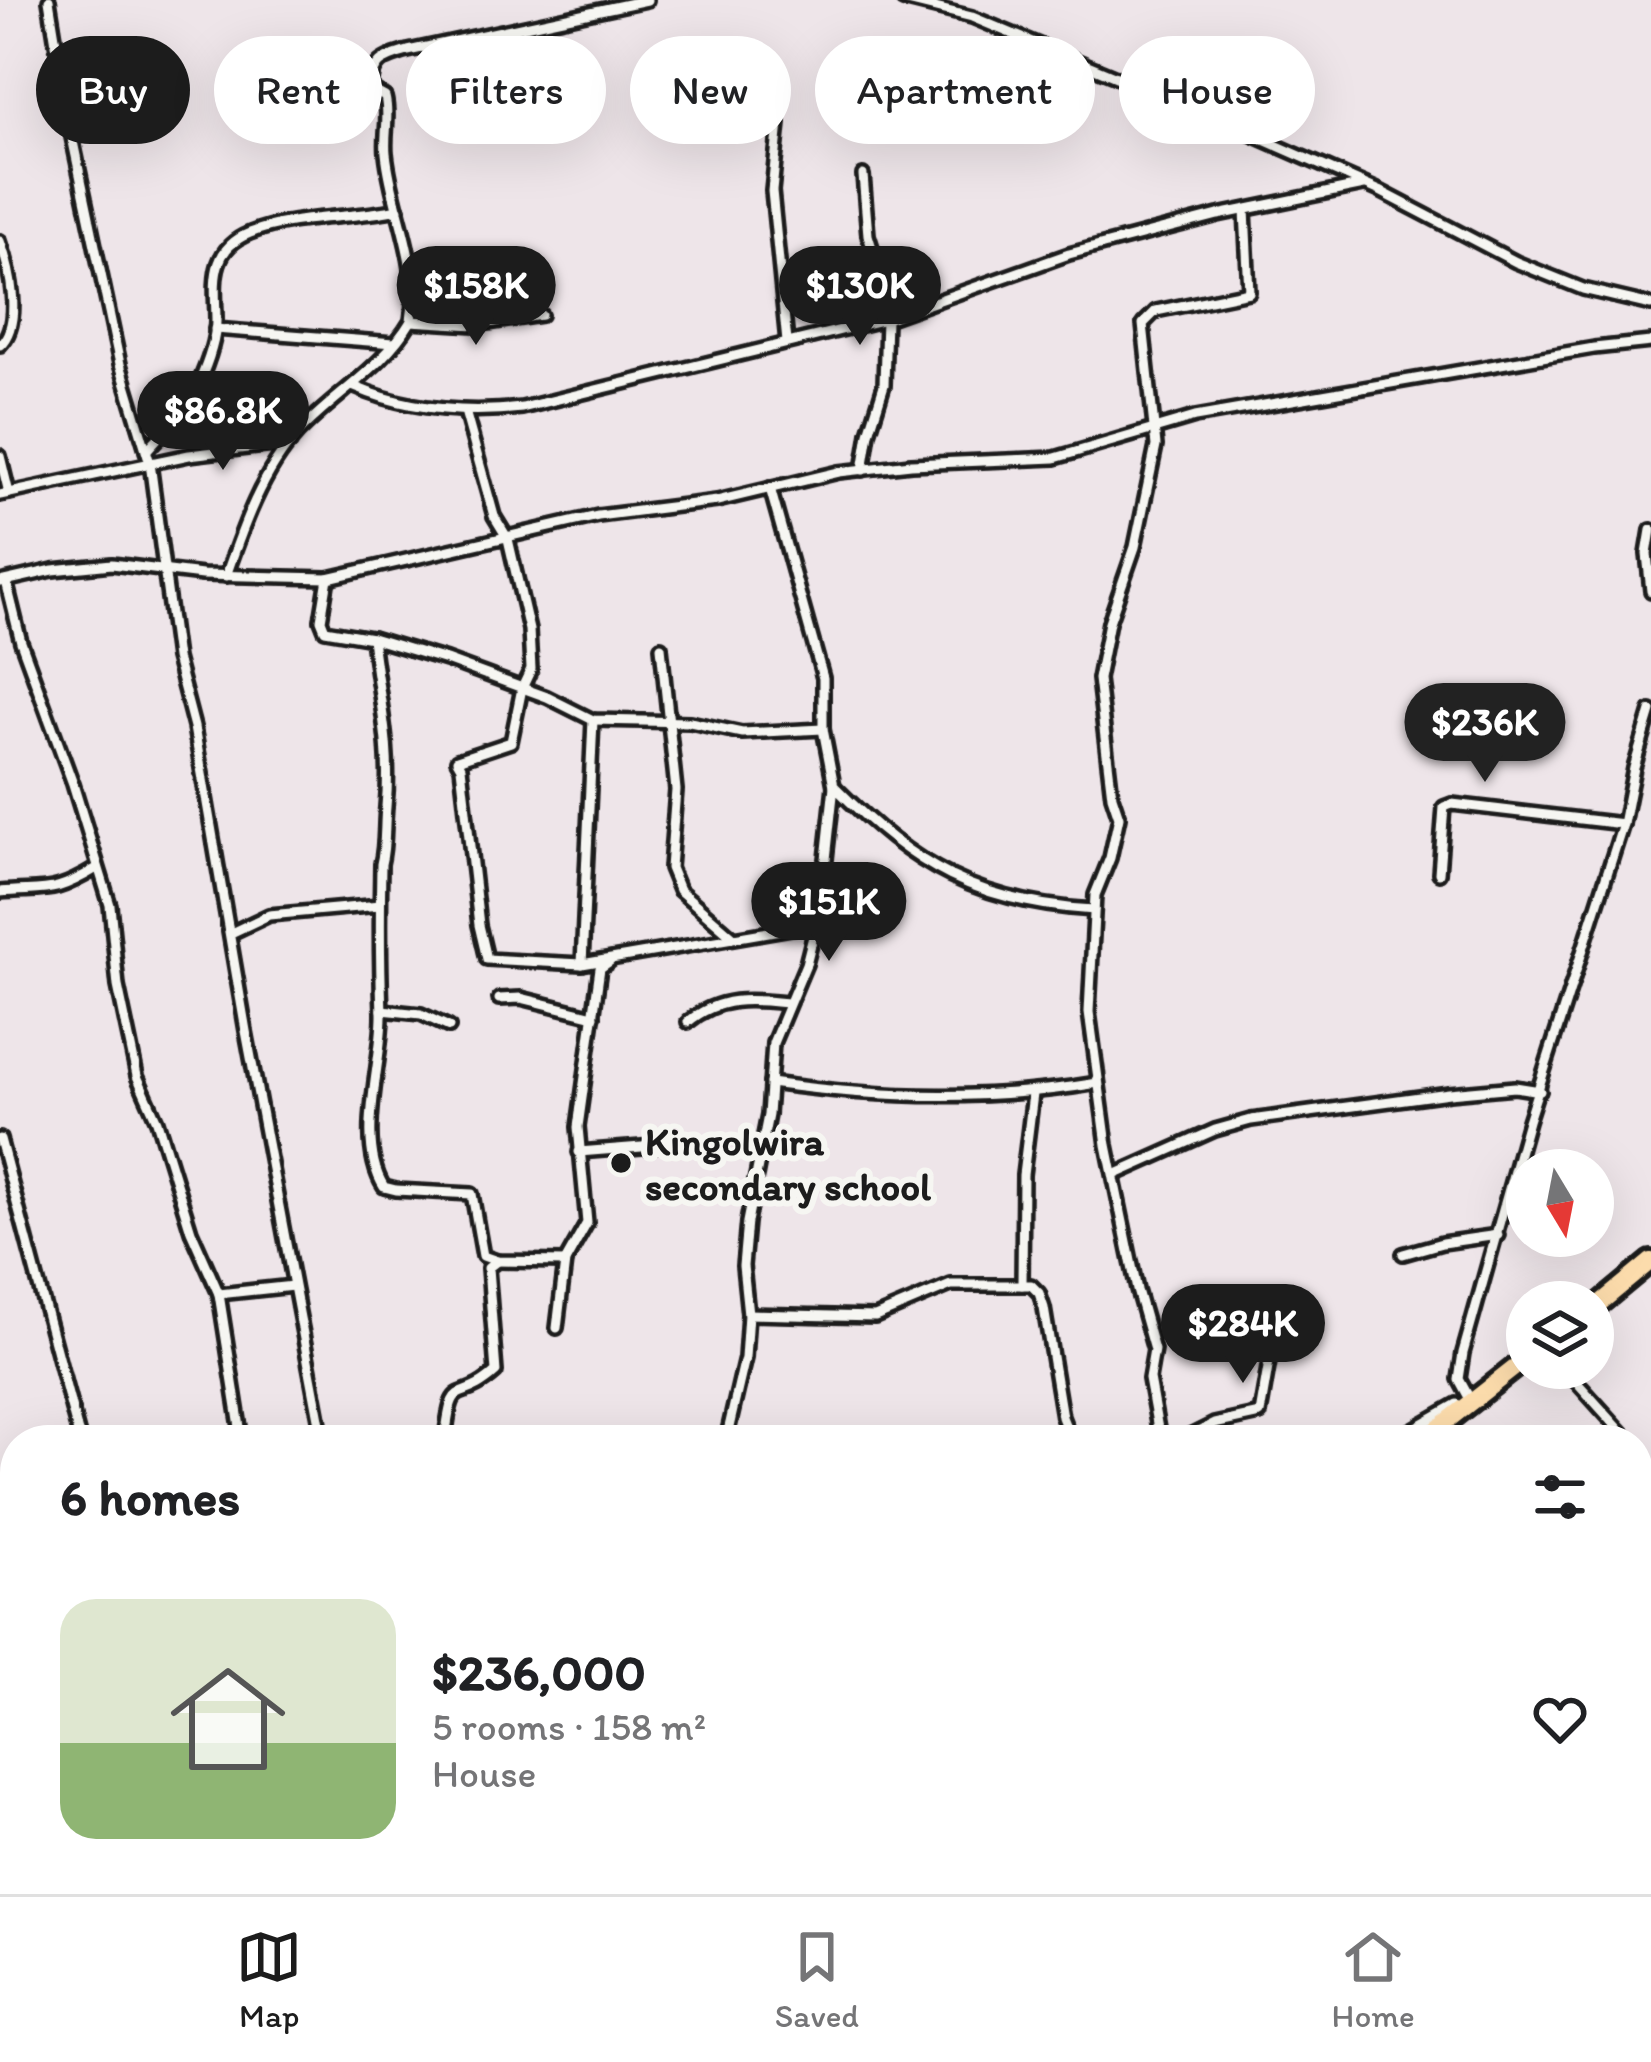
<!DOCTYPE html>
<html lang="en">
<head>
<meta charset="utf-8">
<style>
	body { margin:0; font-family:Itim,sans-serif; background:#f6f6f6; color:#202124; height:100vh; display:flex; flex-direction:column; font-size:45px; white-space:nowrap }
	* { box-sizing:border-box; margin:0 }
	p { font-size:39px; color:#757577 }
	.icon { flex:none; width:66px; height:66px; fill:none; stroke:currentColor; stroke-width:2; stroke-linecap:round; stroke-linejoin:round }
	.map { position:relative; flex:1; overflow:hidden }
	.panel { position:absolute; left:0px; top:1425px; width:1653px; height:471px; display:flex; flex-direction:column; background:#fff; border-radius:48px 48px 0 0; box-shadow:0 12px 48px #0002 }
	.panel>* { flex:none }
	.top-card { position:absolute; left:36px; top:36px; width:1581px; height:108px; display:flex; gap:24px }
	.needle { width:78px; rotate:170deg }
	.fabs { position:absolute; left:1506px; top:1149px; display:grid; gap:24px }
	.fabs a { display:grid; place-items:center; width:108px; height:108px; border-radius:50%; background:#fff; box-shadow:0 12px 48px #0002; font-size:60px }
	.price { position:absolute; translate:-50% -102px; padding:0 27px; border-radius:42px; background:#1c1c1c; color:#fff; font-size:39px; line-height:78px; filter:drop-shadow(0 3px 6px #0008) }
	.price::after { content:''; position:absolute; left:50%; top:72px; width:36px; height:27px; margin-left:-18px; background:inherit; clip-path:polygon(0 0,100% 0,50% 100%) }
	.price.active { background:#222; color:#fff }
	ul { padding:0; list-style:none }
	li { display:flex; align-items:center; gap:36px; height:300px; padding:0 60px }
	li+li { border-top:3px solid #e0e0e0 }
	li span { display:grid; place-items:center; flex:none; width:336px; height:240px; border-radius:36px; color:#555 }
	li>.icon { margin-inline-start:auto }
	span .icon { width:144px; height:144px; fill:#fffc; stroke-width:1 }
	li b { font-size:51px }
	h2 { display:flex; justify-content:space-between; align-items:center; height:144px; padding:0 60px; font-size:51px }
	.chip { padding:0 42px; border-radius:54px; background:#fff; box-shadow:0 12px 48px #0002; font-size:42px; line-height:108px }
	.chip.active { background:#1c1c1c; color:#fff }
	.menu { display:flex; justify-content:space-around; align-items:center; height:168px; border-top:3px solid #e0e0e0; background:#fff; font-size:33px; color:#757577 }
	.menu a { display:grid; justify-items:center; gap:6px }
	.menu .active { color:#1c1c1c }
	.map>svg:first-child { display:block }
</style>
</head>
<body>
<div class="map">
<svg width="1651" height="1894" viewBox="0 0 1651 1894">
	<rect width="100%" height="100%" fill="#eee5e9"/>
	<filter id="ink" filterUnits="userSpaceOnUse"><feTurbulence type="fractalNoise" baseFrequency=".00833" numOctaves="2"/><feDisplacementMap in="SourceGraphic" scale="24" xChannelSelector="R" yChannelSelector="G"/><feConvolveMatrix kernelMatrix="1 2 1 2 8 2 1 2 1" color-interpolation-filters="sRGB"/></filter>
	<g filter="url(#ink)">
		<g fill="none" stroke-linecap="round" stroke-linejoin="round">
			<g stroke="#1c1c1c" stroke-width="18">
				<g id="street">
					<path d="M49,0L68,118L120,364L150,463L176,658L194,727L246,1031L323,1440"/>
					<path d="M903,0L972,17L1198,111L1380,191L1516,262L1583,289L1651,305"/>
					<path d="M779,123L772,191L787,342"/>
					<path d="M0,241C10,269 23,323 0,345"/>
					<path d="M411,321L475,325L541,315"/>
					<path d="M215,329L394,343"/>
					<path d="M355,387C408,410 464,414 522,408L886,319L1069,254L1218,215L1364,185"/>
					<path d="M465,411L494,516L508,539L529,630L531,669L522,688L511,742L457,760L461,767L479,925L487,959L582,964L815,924"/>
					<path d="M146,451C164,431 187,409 198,385C206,367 216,340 216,321C216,287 207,250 250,233C295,215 351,219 398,209"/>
					<path d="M0,456L9,493"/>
					<path d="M863,470L869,433L884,385L886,319L882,280L868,235L863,175"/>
					<path d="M0,495L189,455L290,443"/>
					<path d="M1651,530L1647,554L1651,591"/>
					<path d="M226,576C243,527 262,472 298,433C335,394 383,368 411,321C421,262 392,211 386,153C384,134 390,116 385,97L372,90C370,62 383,58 408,51L647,0"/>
					<path d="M328,578L321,620L325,630L372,638L446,660L547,697L593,720L690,722L742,733L823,729"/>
					<path d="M6,581L21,642L73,784L110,905L118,986L137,1076L157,1121L191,1231L219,1294L242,1440"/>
					<path d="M0,582L53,570L112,564L202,575L328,578L598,516L717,501L839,472L911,464L1055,458L1195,417L1594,348L1651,342"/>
					<path d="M372,638C379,700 392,744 386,807C384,827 386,844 381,864C380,914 380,963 382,1013C383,1063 355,1141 384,1187L396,1190L472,1194L483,1256L497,1261L565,1262"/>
					<path d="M661,647L676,790L670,868L679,890L733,937"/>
					<path d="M834,786C915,867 977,903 1094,910"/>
					<path d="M1439,873L1444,807L1452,804L1623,824"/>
					<path d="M0,892C48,888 52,895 97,868"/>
					<path d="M231,933L269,915L380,905"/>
					<path d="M582,964L593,720"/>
					<path d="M499,999L521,998L594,1016"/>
					<path d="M382,1010L421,1014L449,1027"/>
					<path d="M688,1022C719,996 750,999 787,1003"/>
					<path d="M770,1083C877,1098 991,1101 1098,1083"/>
					<path d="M0,1139L80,1440"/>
					<path d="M579,1152L654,1146"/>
					<path d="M1114,1175L1215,1130L1251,1120L1449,1093L1515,1087L1540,1091"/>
					<path d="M1403,1254L1442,1243L1498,1235"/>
					<path d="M1022,1285L1023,1175L1033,1094"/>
					<path d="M219,1294L293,1286"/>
					<path d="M748,1314L875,1317L951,1285H1031L1039,1293L1044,1308L1062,1417L1071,1440"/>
					<path d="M557,1328L565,1262L587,1223L578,1127L600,968L610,961"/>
					<path d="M1564,1368L1629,1440"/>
					<path d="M1472,1403L1459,1379L1463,1353L1528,1121L1623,824L1634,768L1651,711"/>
					<path d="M445,1440C453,1371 456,1408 496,1372L488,1268L497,1261"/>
					<path d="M726,1440L745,1358L748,1314L743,1266L747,1222L768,1115L773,1043L806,964L821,905L834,786L823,729V678L770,488"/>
					<path d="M1160,1440L1149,1379L1154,1350L1137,1290L1107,1145L1089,1012L1095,895L1110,858L1119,817L1112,796L1098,679L1109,622L1135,547L1156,446L1143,324L1156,311L1249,292L1245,210"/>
					<path d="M1182,1440L1214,1424L1260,1414L1278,1309"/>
					<path d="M1394,1440L1457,1404"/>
					<path d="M1638,1458L1651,1500"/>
					<path d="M341,1881L343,1894"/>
					<path d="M670,1881L678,1894"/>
					<path d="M967,1881L1000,1894"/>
					<path d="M1455,1888L1543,1894"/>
					<path d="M412,1894L451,1881"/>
					<path d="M913,1894L941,1881"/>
					<path d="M1046,1894L1087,1881"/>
					<path d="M1113,1894L1116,1881"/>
					<path d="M1282,1894L1283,1881"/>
				</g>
			</g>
			<g stroke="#1c1c1c" stroke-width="26">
				<g id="highway">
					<path d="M1593,1309L1651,1261"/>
					<path d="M1423,1440L1527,1358"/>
					<path d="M779,1894L800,1881"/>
				</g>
			</g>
			<use href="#street" stroke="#f6f6f2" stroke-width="9"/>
			<use href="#highway" stroke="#fcdcac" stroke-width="16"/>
		</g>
	</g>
	<circle fill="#1c1c1c" stroke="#f6f6f2" stroke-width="4.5" cx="621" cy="1163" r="12"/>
	<g text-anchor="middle" stroke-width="12" stroke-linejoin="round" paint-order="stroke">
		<g font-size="39" font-weight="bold" fill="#1c1c1c" stroke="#f6f6f2" text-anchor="start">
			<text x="645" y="1155">Kingolwira<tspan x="645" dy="45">secondary school</tspan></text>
		</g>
	</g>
</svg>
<div class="fabs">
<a><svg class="needle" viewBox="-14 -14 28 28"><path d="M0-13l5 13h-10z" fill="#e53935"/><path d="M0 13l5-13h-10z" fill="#757577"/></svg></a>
<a><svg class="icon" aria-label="layers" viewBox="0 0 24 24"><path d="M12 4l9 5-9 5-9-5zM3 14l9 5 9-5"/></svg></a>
</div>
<b class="price" style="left:476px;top:348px">$158K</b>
<b class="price" style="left:860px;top:348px">$130K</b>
<b class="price" style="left:223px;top:473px">$86.8K</b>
<b class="price active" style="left:1485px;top:785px">$236K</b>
<b class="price" style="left:829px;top:964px">$151K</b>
<b class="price" style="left:1243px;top:1386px">$284K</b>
<div class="top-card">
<a class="chip active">Buy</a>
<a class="chip">Rent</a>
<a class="chip">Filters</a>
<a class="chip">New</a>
<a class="chip">Apartment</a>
<a class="chip">House</a>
</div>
<section class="panel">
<h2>6 homes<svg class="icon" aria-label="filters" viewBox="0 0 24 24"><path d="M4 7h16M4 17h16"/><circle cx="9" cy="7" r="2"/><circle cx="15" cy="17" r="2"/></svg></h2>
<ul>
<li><span style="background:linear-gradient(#dfe7d0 60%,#8fb573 0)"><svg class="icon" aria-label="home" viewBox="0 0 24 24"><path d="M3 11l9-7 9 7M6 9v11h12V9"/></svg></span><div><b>$236,000</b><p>5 rooms · 158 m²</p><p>House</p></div><svg class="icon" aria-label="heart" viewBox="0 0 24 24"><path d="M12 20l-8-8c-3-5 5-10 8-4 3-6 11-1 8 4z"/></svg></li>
</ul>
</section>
</div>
<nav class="menu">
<a class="active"><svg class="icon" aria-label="map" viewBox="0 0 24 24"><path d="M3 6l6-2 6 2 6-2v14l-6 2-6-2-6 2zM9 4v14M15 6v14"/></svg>Map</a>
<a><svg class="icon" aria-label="saved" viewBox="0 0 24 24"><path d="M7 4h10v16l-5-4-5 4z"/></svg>Saved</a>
<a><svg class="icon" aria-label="home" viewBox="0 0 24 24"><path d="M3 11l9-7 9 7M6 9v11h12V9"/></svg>Home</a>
</nav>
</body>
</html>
